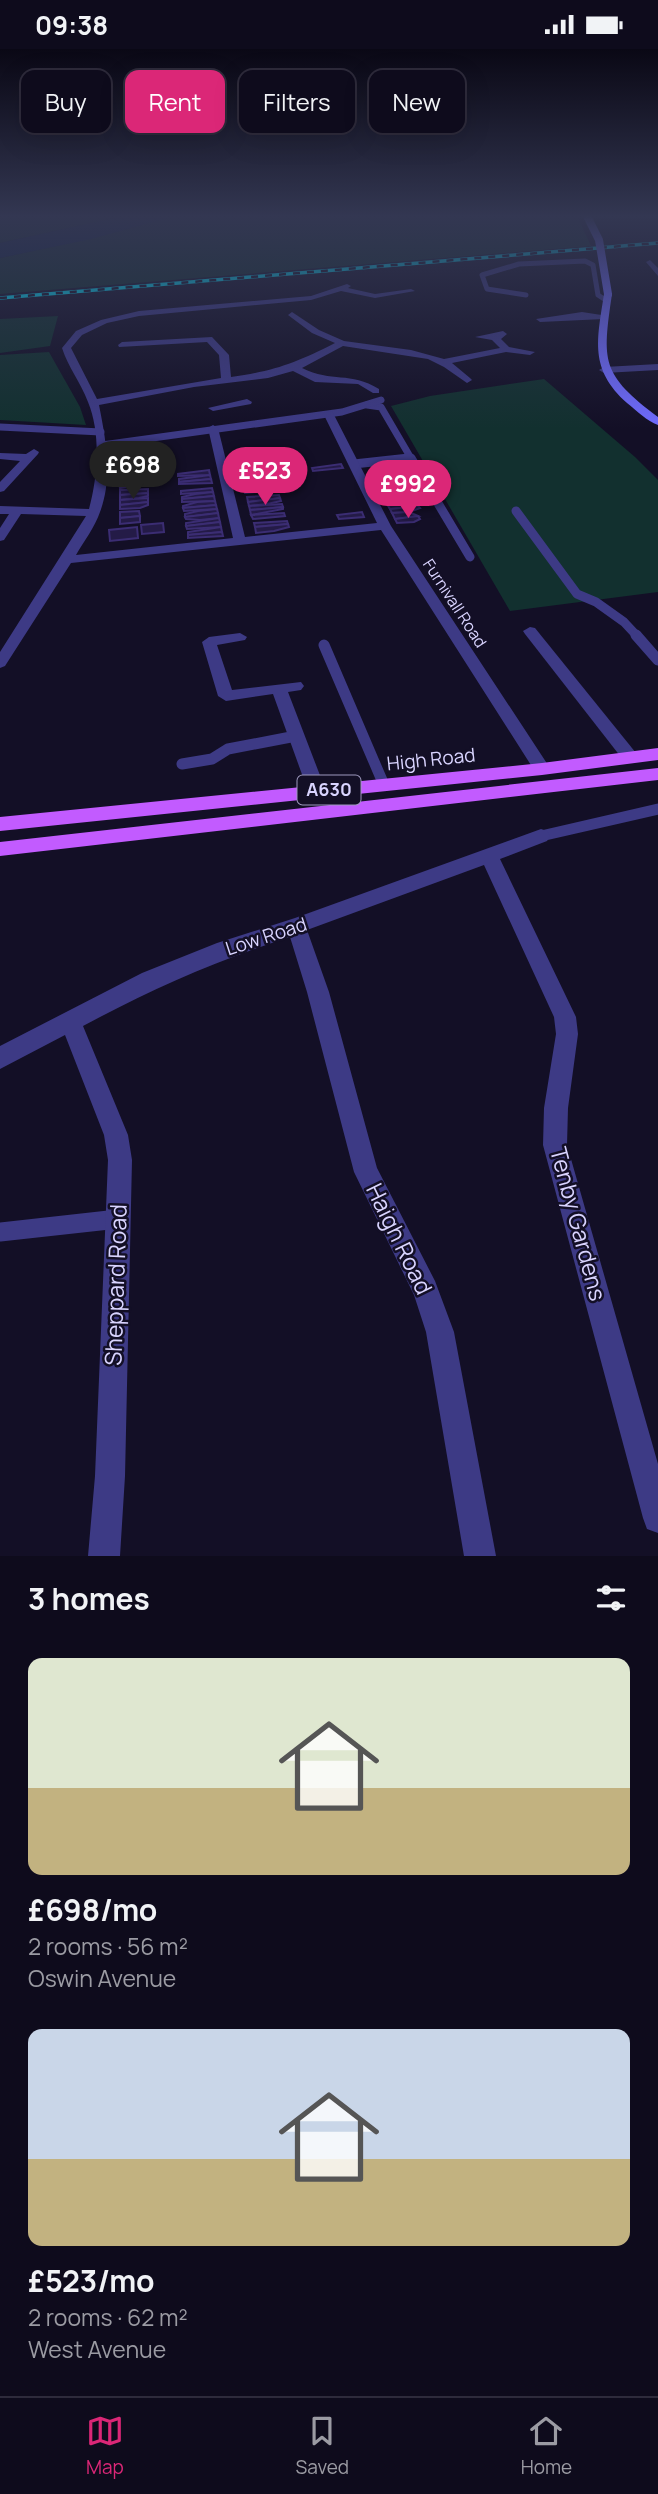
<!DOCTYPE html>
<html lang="en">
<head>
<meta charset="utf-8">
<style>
	body { margin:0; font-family:Manrope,sans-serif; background:#171425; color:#f1f3f6; height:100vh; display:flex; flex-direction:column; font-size:26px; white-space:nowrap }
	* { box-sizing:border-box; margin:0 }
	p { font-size:23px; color:#9b9ba3 }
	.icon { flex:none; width:38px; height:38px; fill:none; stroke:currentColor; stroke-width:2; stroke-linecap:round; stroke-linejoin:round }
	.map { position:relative; height:1507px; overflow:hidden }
	.side { display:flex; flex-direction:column; background:#0e0b1c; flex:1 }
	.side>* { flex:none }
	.hud { position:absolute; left:21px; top:21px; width:616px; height:63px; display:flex; gap:14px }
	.price { position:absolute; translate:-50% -60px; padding:0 16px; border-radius:24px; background:#db2777; color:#fff; font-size:23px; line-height:46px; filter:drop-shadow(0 2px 4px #0008) }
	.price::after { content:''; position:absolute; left:50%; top:42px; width:21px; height:16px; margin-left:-10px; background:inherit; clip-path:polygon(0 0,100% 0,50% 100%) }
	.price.current { background:#222; color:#fff }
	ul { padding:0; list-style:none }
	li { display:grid; align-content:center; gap:14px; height:371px; padding:0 28px }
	li span { display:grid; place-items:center; height:217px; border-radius:14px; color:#555 }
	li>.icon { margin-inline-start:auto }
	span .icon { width:126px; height:126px; fill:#fffc; stroke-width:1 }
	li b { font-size:30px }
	h2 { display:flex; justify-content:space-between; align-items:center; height:84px; padding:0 28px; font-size:30px }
	.chip { padding:0 24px; border-radius:14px; background:#0e0b1c; box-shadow:0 7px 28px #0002,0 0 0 2px #2e2b3b; font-size:24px; line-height:63px }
	.chip.current { background:#db2777; color:#fff }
	.status { display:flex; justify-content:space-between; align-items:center; height:49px; padding:0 35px; background:#0e0b1c; direction:ltr }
	.status svg { height:19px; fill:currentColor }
	.dock { display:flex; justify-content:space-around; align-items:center; height:98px; border-top:2px solid #2e2b3b; background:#0e0b1c; font-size:19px; color:#9b9ba3 }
	.dock a { display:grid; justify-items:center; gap:4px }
	.dock .current { color:#db2777 }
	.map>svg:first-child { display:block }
</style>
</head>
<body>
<div class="status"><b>09:38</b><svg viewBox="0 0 49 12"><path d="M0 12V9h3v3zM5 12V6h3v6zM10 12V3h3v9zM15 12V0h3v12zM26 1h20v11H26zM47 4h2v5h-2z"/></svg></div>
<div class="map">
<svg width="658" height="1507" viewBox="0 0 658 1507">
	<rect width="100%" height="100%" fill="#130f26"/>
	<g fill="#12302f">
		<path d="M0,169H114L0,194Z"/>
		<path d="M168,169H578L591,197L0,245V209L93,189Z"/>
		<path d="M58,267L50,297L0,304V270Z"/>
		<path d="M49,303L80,358L86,376L0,371V306Z"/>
		<path d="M544,330L635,408L658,431V543L510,562L391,357L430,347Z"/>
	</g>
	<path fill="#0c2248" d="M114,169H168L91,190L0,209V194Z"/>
	<g fill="#241b47" stroke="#3b2d73" stroke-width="2">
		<path d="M268,401L269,403L235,407L234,404Z"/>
		<path d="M341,415L343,419L313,422L312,419Z"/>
		<path d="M263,420L271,424L240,427L239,423Z"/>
		<path d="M209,421L210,426L178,427V425Z"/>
		<path d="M210,426L211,430L179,433V430Z"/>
		<path d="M211,430L212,434L179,435V433Z"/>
		<path d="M146,432V435L120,439L119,434Z"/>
		<path d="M275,432V435L262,439L244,440L243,435Z"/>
		<path d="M212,439L213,443L181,445V442Z"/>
		<path d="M276,439L277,441L245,444L244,440Z"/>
		<path d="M148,440V444L120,446V441Z"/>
		<path d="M213,443L214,447L182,450V448L195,445Z"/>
		<path d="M148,444V447L139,449L120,451V446Z"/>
		<path d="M279,446L280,449L248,453L247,448Z"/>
		<path d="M214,447L215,452L182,453V450Z"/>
		<path d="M148,449V453L120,456V451Z"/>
		<path d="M280,449L281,452L267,455L249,457L248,453Z"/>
		<path d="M215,452L216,456L183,459V457L197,453Z"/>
		<path d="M148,453V456L140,459L120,460V456Z"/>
		<path d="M404,453L417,454L418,457L390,460L387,455Z"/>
		<path d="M282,455L283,458L250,461L249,457Z"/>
		<path d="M216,456L217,460L184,462L183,459Z"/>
		<path d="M418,457L420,459L409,463L392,464L390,460Z"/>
		<path d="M283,458V460L251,466L250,461Z"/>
		<path d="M217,460L218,464L185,468V465L198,462Z"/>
		<path d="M139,462L140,467L120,469V463Z"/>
		<path d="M362,463L364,468L339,470L337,466Z"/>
		<path d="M409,463L418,467L395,470L392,464Z"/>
		<path d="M218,464L219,469L200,471L186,470L185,468Z"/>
		<path d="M284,464L285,467L253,470L251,466Z"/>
		<path d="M140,467V473L120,475V469Z"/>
		<path d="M418,467L420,470L414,473L397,474L395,470Z"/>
		<path d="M219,469L220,473L186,477V474Z"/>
		<path d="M287,472L288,475L255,478L254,474Z"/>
		<path d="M220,473L221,478L187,480L186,477Z"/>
		<path d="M163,474L164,483L142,485L141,476Z"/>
		<path d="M288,475L289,478L274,482L256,484L255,478Z"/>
		<path d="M137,478L138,489L110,492L109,481Z"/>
		<path d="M221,478L222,483L188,486V483Z"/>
		<path d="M222,483L223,487L188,489V486Z"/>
	</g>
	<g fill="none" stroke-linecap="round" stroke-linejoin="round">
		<path stroke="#3d3a85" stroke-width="5" d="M526,246L487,240L482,226L519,215L585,212L593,216L598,246L607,252"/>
		<g stroke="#3d3a85" stroke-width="7">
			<path d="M367,356L381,358L412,411"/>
			<path d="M0,378L101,383"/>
			<path d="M102,396L342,363L381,351"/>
			<path d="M393,411L411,409"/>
		</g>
		<g stroke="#3d3a85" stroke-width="9">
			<path d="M411,409L470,508"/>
			<path d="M354,415L409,409"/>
			<path d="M516,462L577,545L596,553L624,573L638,588"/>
		</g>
		<g stroke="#3d3a85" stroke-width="11">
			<path d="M636,586L658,611"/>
			<path d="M324,596L384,736"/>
			<path d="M182,715L212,710L228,700L296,687"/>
			<path d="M541,787L658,760"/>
		</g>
		<path stroke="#3d3a85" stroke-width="19" d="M0,1183L118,1170"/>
		<g fill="#3d3a85" fill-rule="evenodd">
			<path d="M650,211L658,219V227L646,213Z"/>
			<path d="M347,235L351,237L348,239L375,245L411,240L415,242L375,249L341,242L311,251L139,267L107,274L82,286L71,299L97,350L221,329L219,306L207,293L119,298L118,296L122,293L212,288L229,306L231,328C274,322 296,314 335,294L312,284L288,266L292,263L319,281L344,292L411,301L444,310L500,299L492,291L475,288L503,282L507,285L501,290L509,298L535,303L530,306L506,303L452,314L470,329L472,331L467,334L444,318L428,310L343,297L302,319C332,334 350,322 379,340V344H373L358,335L315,333L293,322L268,329L194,338L99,356C106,391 113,429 100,463C95,478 84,492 76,506L233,489L208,379L213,376L218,379L245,488L377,474L323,364L332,362L391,477L548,716L550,720L548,724H536L381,481L71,514L5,617L0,619V603L86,467L21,465L4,491L0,492V479L9,465H0V457L89,460C98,427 101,385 88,353C81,334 68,318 62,299L76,282L101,271L139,262L311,247Z"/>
			<path d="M582,263L608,267L604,270L540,273L536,270Z"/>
			<path d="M658,315V321L604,324L599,321L604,318Z"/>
			<path d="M247,350L252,353L251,355L213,362L208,359Z"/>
			<path d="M34,400L39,403L38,405L4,442L0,443V433L20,412L0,410V404L26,405Z"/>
			<path d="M530,578L535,579L636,704L638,708L636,712H624L525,585L523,582Z"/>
			<path d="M240,584L247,588L245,591L217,596L232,641L301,633L304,637L301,641L288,643L326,742L323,747H311L308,742L273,645L226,652L218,647L202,593L209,588Z"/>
			<path d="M541,780L547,782L550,787L547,792L500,810L576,968L578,985L568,1059L567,1096L658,1415V1484L647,1480L643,1469L543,1096L544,1059L556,985L554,968L484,816L307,881L329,943L377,1119L435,1232L454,1283L496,1507H464L426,1283L414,1246L354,1123L307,943L290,888C215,912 152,940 83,977L128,1086L132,1111L125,1427L120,1507H88L95,1427L108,1111L104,1086L65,986L0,1020V997L142,924L217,894L295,869Z"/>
		</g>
		<path fill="#6f6bff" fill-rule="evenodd" d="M608,243L612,245C602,313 601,325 658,368V376C647,372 637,362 627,354C589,320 597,291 604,245Z"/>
		<g fill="#c25bff" fill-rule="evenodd">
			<path d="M658,699V711L542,726L0,782V768L542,714Z"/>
			<path d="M658,719V731L0,807V793Z"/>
		</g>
		<g stroke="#00e5ff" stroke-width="3.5">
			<path id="rail" d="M0,249L658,194"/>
		</g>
		<use href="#rail" stroke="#130f26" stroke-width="2.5" stroke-dasharray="7" stroke-linecap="butt"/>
		<path stroke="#6f6bff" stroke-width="8" d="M588,169L599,191L608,245"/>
	</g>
	<linearGradient id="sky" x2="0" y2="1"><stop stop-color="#0a0815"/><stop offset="0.44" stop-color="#333752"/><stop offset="1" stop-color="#333752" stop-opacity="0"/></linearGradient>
	<rect width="658" height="380" fill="url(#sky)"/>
	<g text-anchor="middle" stroke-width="5" stroke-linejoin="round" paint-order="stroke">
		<g font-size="16" fill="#d9d4ff" stroke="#130f26">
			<text transform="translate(455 554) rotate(57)" y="6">Furnivall Road</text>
		</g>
		<rect fill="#130f26" stroke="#9e99be" stroke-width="2" x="297.5" y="726.5" width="63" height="29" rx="5"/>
		<g font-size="18" font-weight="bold" fill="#d9d4ff">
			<text x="329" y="747">A630</text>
		</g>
		<g font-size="19" fill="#d9d4ff" stroke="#130f26">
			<text transform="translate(431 710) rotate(-6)" y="7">High Road</text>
			<text transform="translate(266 887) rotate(-18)" y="7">Low Road</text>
		</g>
		<g font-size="23" fill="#d9d4ff" stroke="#130f26">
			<text transform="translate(578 1175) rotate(75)" y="8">Tenby Gardens</text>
			<text transform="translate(399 1190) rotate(64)" y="8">Haigh Road</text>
			<text transform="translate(116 1236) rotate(-88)" y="8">Sheppard Road</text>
		</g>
	</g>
</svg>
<b class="price current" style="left:133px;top:452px">£698</b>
<b class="price" style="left:265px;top:458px">£523</b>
<b class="price" style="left:408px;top:471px">£992</b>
<div class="hud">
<a class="chip">Buy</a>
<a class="chip current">Rent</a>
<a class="chip">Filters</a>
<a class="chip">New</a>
</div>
</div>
<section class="side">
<h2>3 homes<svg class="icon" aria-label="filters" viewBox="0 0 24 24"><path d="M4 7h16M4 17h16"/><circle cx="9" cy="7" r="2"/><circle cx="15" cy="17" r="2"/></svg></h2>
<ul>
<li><span style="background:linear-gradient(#dfe7d0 60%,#c2b280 0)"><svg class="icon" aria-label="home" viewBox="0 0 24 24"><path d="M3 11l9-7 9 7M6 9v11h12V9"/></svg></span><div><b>£698/mo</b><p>2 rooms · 56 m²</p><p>Oswin Avenue</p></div></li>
<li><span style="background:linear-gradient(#c9d6e8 60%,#c2b280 0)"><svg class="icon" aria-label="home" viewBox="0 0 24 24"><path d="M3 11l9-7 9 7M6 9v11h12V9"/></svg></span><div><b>£523/mo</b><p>2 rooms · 62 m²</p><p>West Avenue</p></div></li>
</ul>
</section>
<nav class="dock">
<a class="current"><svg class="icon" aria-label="map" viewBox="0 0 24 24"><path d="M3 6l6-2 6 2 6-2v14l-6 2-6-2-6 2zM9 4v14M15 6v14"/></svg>Map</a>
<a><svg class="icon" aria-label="saved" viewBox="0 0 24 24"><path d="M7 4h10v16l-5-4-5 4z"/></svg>Saved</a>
<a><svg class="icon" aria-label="home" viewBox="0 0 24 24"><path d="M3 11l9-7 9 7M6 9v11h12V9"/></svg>Home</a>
</nav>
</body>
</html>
